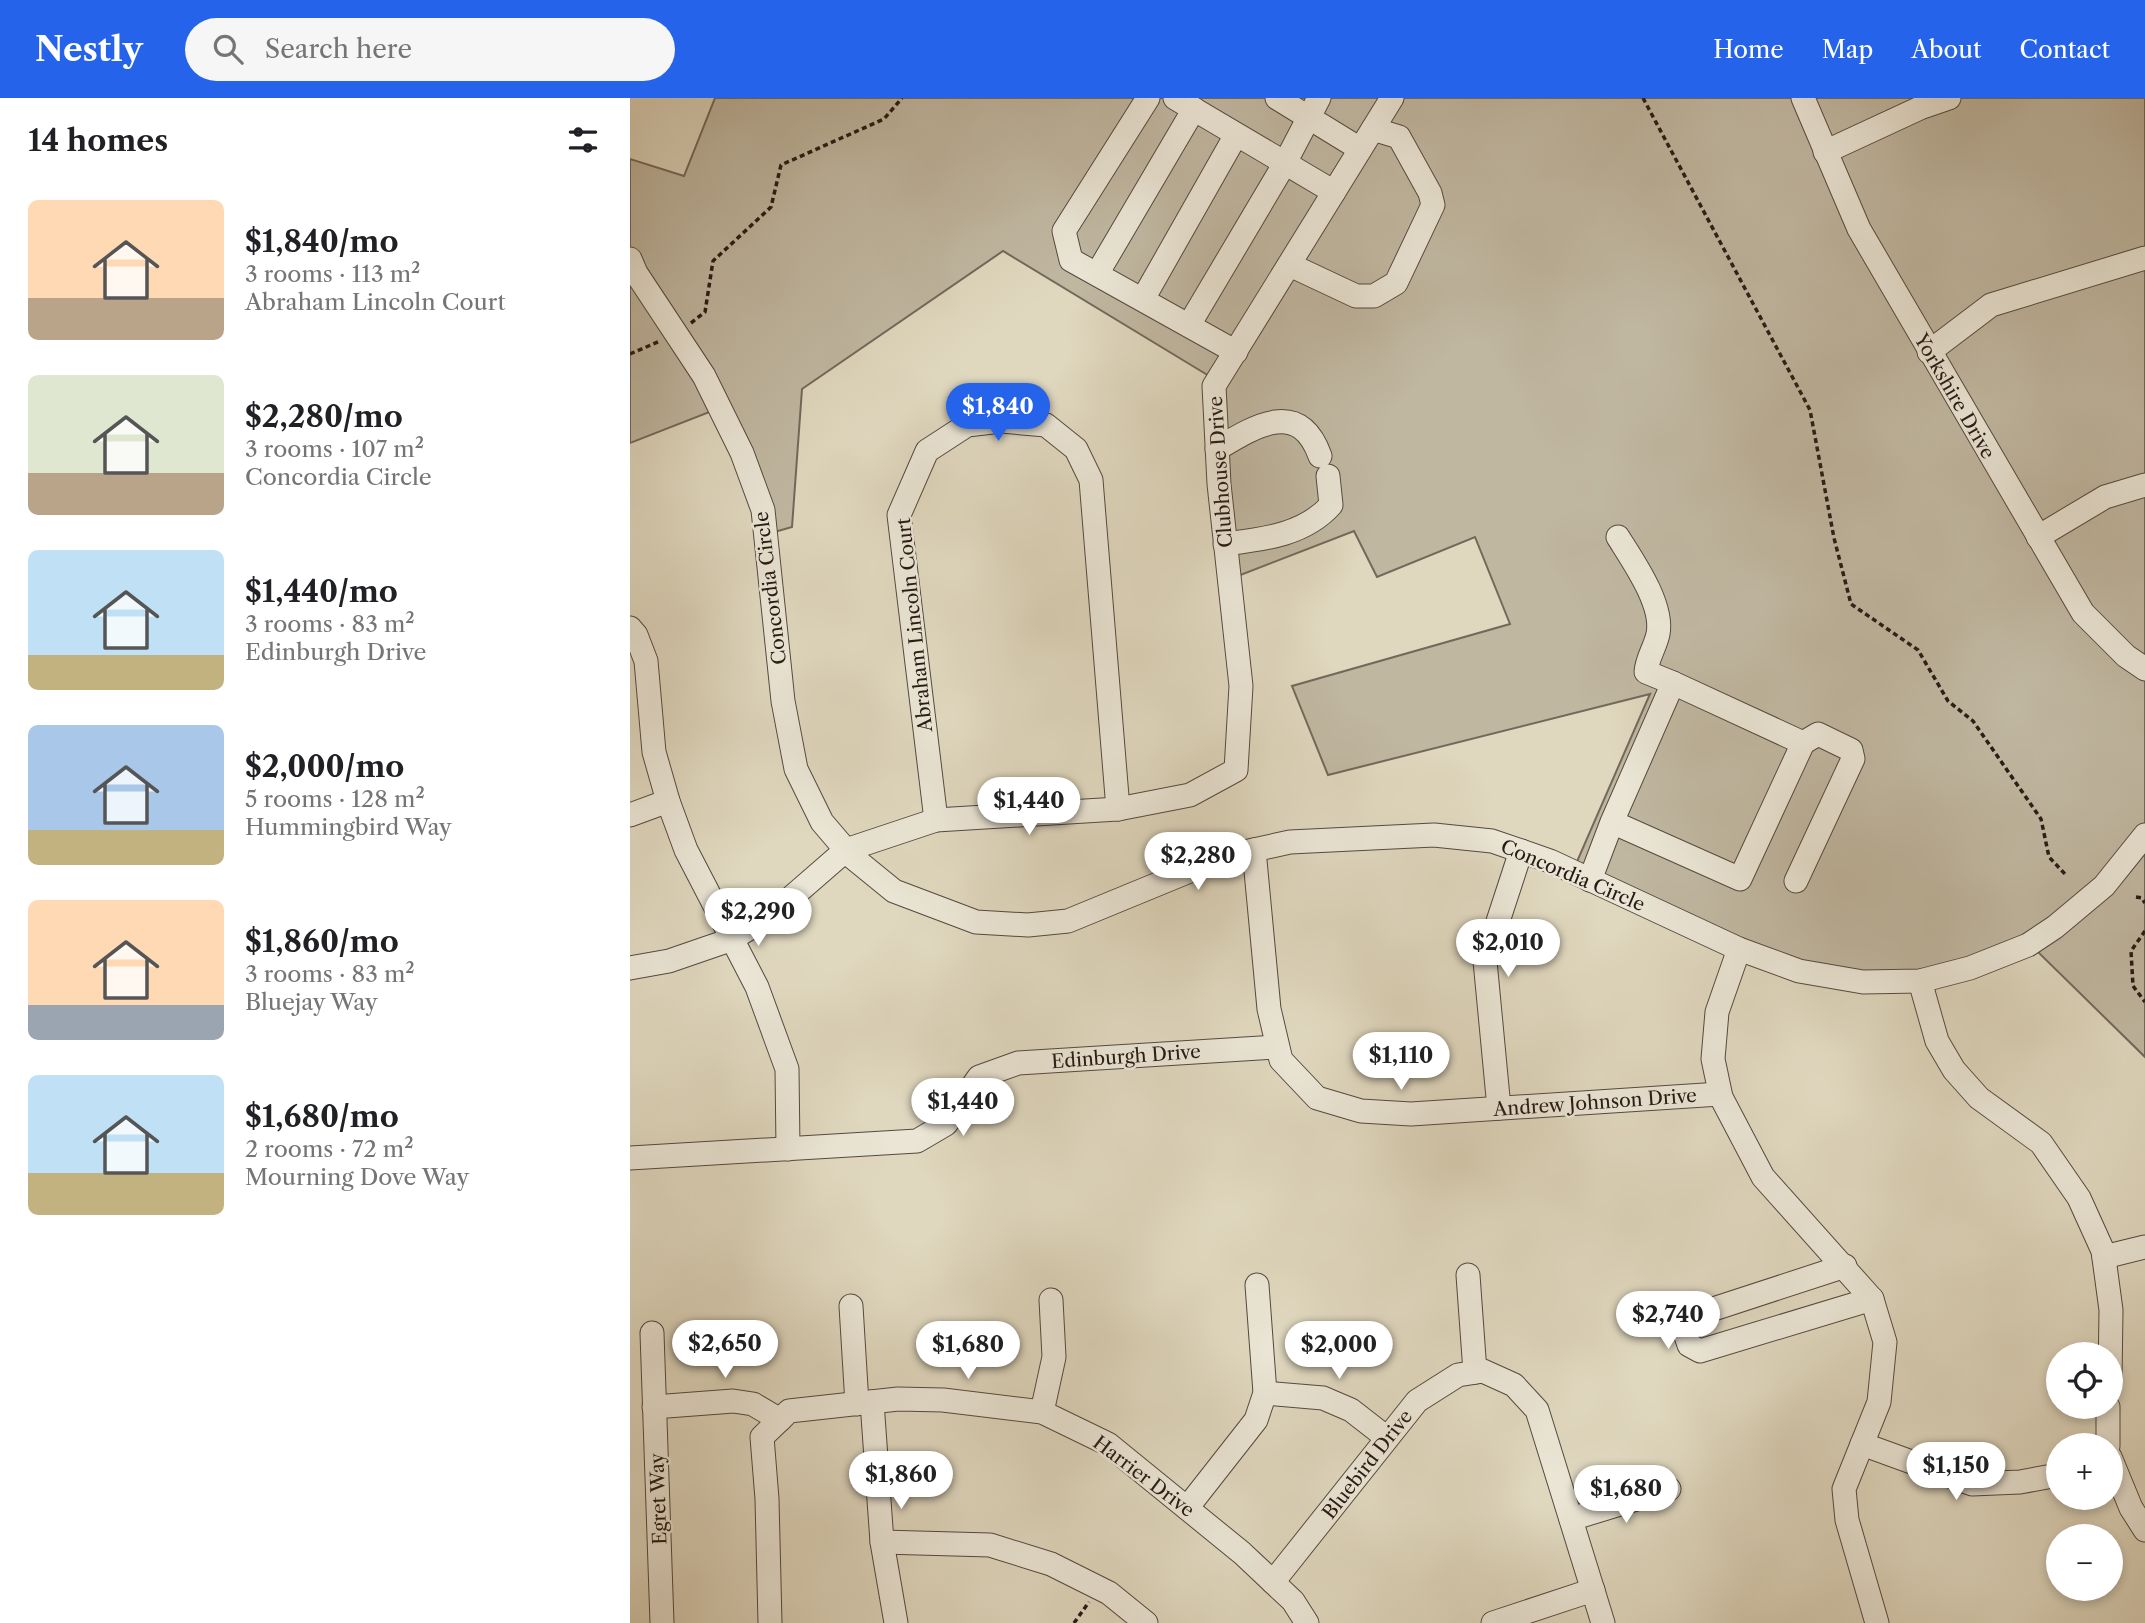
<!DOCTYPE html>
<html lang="en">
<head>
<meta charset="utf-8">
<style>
	body { margin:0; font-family:"Libre Caslon Text",serif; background:#f6f6f6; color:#202124; height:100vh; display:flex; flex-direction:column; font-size:26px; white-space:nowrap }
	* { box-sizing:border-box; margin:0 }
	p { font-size:23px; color:#757577 }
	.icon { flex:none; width:38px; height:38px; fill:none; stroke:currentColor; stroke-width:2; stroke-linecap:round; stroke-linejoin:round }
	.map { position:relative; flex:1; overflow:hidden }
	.details { display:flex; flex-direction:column; background:#fff; width:630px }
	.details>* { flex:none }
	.controls { position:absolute; left:1416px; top:1244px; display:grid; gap:14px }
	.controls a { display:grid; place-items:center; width:77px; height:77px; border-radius:50%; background:#fff; box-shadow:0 4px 10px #0003; font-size:35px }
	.price { position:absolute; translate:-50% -60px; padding:0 16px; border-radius:24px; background:#fff; color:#222; font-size:23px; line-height:46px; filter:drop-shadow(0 2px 4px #0008) }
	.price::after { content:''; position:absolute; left:50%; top:42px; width:21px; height:16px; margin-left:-10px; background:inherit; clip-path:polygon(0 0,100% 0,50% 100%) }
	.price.current { background:#2563eb; color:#fff }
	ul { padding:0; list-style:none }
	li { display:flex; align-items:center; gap:21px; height:175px; padding:0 28px }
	li span { display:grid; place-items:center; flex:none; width:196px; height:140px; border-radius:10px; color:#555 }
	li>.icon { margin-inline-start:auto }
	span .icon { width:84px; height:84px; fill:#fffc; stroke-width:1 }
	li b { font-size:30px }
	h2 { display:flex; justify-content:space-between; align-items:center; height:84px; padding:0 28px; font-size:30px }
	header { display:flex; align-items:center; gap:42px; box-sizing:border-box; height:98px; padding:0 35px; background:#2563eb; color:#fff }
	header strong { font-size:33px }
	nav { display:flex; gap:38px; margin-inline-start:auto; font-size:24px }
	.search { width:490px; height:63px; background:#f6f6f6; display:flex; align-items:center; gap:18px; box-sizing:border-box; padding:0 24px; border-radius:38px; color:#757577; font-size:26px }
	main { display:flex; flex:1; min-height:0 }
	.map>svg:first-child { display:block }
</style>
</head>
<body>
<header>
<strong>Nestly</strong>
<div class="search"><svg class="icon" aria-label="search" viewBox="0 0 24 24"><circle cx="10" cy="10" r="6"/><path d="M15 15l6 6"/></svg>Search here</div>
<nav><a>Home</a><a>Map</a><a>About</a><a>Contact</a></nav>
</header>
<main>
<section class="details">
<h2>14 homes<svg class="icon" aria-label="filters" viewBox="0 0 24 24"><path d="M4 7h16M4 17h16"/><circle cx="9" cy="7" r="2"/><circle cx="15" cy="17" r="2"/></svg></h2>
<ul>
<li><span style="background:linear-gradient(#ffd9b3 70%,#b9a48a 0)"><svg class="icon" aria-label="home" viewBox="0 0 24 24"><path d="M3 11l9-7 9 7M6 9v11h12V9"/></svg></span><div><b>$1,840/mo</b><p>3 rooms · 113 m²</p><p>Abraham Lincoln Court</p></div></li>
<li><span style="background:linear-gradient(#dfe7d0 70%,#b9a48a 0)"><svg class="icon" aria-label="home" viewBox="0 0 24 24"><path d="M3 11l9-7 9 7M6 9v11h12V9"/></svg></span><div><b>$2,280/mo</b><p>3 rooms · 107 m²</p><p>Concordia Circle</p></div></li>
<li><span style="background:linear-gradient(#bfe0f5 75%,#c2b280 0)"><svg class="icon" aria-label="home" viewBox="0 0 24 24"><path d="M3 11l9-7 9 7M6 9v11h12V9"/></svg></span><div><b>$1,440/mo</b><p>3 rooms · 83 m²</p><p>Edinburgh Drive</p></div></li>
<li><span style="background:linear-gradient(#a9c7e8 75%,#c2b280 0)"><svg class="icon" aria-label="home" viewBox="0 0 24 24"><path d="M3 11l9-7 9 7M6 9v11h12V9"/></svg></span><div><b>$2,000/mo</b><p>5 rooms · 128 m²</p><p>Hummingbird Way</p></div></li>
<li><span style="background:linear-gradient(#ffd9b3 75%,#9aa5b1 0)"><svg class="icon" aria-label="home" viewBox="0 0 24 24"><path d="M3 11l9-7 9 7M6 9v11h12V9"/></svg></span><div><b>$1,860/mo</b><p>3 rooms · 83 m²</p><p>Bluejay Way</p></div></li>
<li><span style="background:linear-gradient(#bfe0f5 70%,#c2b280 0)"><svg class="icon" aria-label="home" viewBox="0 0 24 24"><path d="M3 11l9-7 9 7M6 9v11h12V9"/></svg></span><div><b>$1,680/mo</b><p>2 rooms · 72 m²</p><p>Mourning Dove Way</p></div></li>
</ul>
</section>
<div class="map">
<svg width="1515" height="1525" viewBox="0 0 1515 1525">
	<rect width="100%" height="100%" fill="#dfd7be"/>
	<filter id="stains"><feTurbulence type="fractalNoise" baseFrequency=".00286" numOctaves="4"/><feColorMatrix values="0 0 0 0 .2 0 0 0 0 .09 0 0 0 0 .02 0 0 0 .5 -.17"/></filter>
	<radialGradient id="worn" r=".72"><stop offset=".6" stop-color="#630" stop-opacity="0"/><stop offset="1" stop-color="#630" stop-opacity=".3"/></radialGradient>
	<path fill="#c0b7a1" stroke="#74685b" stroke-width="2" d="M85,0H1515V959L1403,849L1248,889L1004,806L942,775L1020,596L698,677L662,588L880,526L845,439L747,479L724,433L600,481L589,284L373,153L172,291L162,429L141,435L92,309L0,345V61L54,78Z"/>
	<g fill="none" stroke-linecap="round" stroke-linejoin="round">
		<g stroke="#55493f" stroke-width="25">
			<g id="minor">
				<path d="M518,0L434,133L441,162L606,254"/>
				<path d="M545,0L704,94"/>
				<path d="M647,0L730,51"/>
				<path d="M1173,0L1229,131L1453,515L1496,558L1515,571"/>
				<path d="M1195,54L1290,10L1319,0"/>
				<path d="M0,161L6,175L74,278L112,355L133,412L153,603L166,671L192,724L221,758L264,793L346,824L398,827L438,823L596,758L660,744L804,737L862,743L920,763L1109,851L1169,873L1233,884L1290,883L1340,870L1398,847L1425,829L1474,788L1515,737"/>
				<path d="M660,167L726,198H744L766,185L803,107L800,95L769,39L743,31"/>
				<path d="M467,176L564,11"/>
				<path d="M513,201L606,37"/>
				<path d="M559,227L655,65L689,0"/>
				<path d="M1299,254L1361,207L1515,160"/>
				<path d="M587,351C625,328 669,300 690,358"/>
				<path d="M988,439C1003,463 1034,507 1028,536C1025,550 1017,560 1016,574L1043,585"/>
				<path d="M1408,439L1475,399L1515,387"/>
				<path d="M595,446C634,441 674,437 701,407L698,378"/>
				<path d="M0,530L6,537L16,563L24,654L38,703L56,752L127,889L157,971L158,1051"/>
				<path d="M0,717L38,703"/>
				<path d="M306,722L269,417L297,353L337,327L371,323L416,327L446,351L461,382L488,711"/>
				<path d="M624,752L639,911L651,962L687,1000L731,1013L781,1016L1090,996"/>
				<path d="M960,782L982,724L1043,585L1173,645L1110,781L982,724"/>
				<path d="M1166,783L1223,661L1221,652L1188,636L1173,645"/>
				<path d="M1109,851L1087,914L1083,961L1091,999L1133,1079L1242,1201L1255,1244L1249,1304L1214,1391L1217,1422L1247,1525"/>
				<path d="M0,870L39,863L100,842L140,818L216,752L306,722L488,711L560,697L606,672L611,588L589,386L584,288L762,0"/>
				<path d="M1290,883L1307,943L1324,972L1349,1000L1411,1045L1449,1100L1473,1153L1481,1212L1480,1281"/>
				<path d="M869,1010L855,863L891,753"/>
				<path d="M0,1060L287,1043L316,1026L349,979L388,965L646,949"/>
				<path d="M1474,1159L1515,1149"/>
				<path d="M1215,1168L1062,1218L1053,1229L1059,1247L1070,1253L1242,1201"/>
				<path d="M838,1177L845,1274"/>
				<path d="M221,1208L227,1306"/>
				<path d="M22,1235L32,1525"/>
				<path d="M635,1295L693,1300L721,1312L757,1340"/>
				<path d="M242,1304L252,1444L266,1525"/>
				<path d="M24,1309L103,1303L123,1306L150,1322"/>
				<path d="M1478,1309V1348"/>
				<path d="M412,1314L424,1259L421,1202"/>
				<path d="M1232,1346L1342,1386L1390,1384L1428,1377"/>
				<path d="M1480,1359L1501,1410L1515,1432"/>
				<path d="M557,1410L626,1322L635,1295L627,1187"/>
				<path d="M941,1421L1039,1391"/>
				<path d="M252,1444L360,1447L421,1466L479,1495L516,1525"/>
				<path d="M643,1484L787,1303L828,1277L853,1273L884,1287L907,1312L973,1525"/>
				<path d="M140,1525L137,1401L132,1339L159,1313L268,1301L313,1302L412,1314L478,1346L612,1455L663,1503L677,1525"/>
				<path d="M863,1525L963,1492"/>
			</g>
		</g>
		<g stroke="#271a15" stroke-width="3.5" stroke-dasharray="5 3.5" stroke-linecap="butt">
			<path d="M1013,0L1180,312L1204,440L1221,506L1288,552L1318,603L1343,623L1411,721L1419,759L1435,776"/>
			<path d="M61,225L75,214L83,163L141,109L151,67L254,21L272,0"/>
			<path d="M0,256L30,243"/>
			<path d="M1506,799L1512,800L1515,805"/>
			<path d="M1515,833L1501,853L1503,888L1515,904"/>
			<path d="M444,1525L459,1504"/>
		</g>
		<use href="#minor" stroke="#eae5d5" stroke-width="23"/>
	</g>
	<g text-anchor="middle" stroke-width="5" stroke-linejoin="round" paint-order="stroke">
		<g font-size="19" fill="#271a15" stroke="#eae5d5">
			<text transform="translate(1325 298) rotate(60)" y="7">Yorkshire Drive</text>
			<text transform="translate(590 374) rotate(-94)" y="7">Clubhouse Drive</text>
			<text transform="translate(140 490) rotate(-97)" y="7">Concordia Circle</text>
			<text transform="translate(284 527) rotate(-96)" y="7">Abraham Lincoln Court</text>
			<text transform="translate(943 777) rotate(23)" y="7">Concordia Circle</text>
			<text transform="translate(496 958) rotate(-4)" y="7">Edinburgh Drive</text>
			<text transform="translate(965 1004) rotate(-4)" y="7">Andrew Johnson Drive</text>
			<text transform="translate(737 1366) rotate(-52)" y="7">Bluebird Drive</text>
			<text transform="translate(514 1378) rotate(37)" y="7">Harrier Drive</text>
			<text transform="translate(28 1401) rotate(-92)" y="7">Egret Way</text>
		</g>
	</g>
	<rect width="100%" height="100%" filter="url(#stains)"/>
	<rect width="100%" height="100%" fill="url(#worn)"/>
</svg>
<div class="controls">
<a><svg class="icon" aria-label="locate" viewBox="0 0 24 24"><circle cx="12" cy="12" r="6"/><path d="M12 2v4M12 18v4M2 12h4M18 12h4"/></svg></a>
<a>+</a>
<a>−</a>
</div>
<b class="price current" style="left:368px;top:345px">$1,840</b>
<b class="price" style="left:399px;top:739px">$1,440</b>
<b class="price" style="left:568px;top:794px">$2,280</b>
<b class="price" style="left:128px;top:850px">$2,290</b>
<b class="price" style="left:878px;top:881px">$2,010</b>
<b class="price" style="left:771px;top:994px">$1,110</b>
<b class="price" style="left:333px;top:1040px">$1,440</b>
<b class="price" style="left:1038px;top:1253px">$2,740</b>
<b class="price" style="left:95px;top:1282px">$2,650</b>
<b class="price" style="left:338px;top:1283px">$1,680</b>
<b class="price" style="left:709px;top:1283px">$2,000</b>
<b class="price" style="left:1326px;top:1404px">$1,150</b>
<b class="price" style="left:271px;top:1413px">$1,860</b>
<b class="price" style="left:996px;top:1427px">$1,680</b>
</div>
</main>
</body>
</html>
